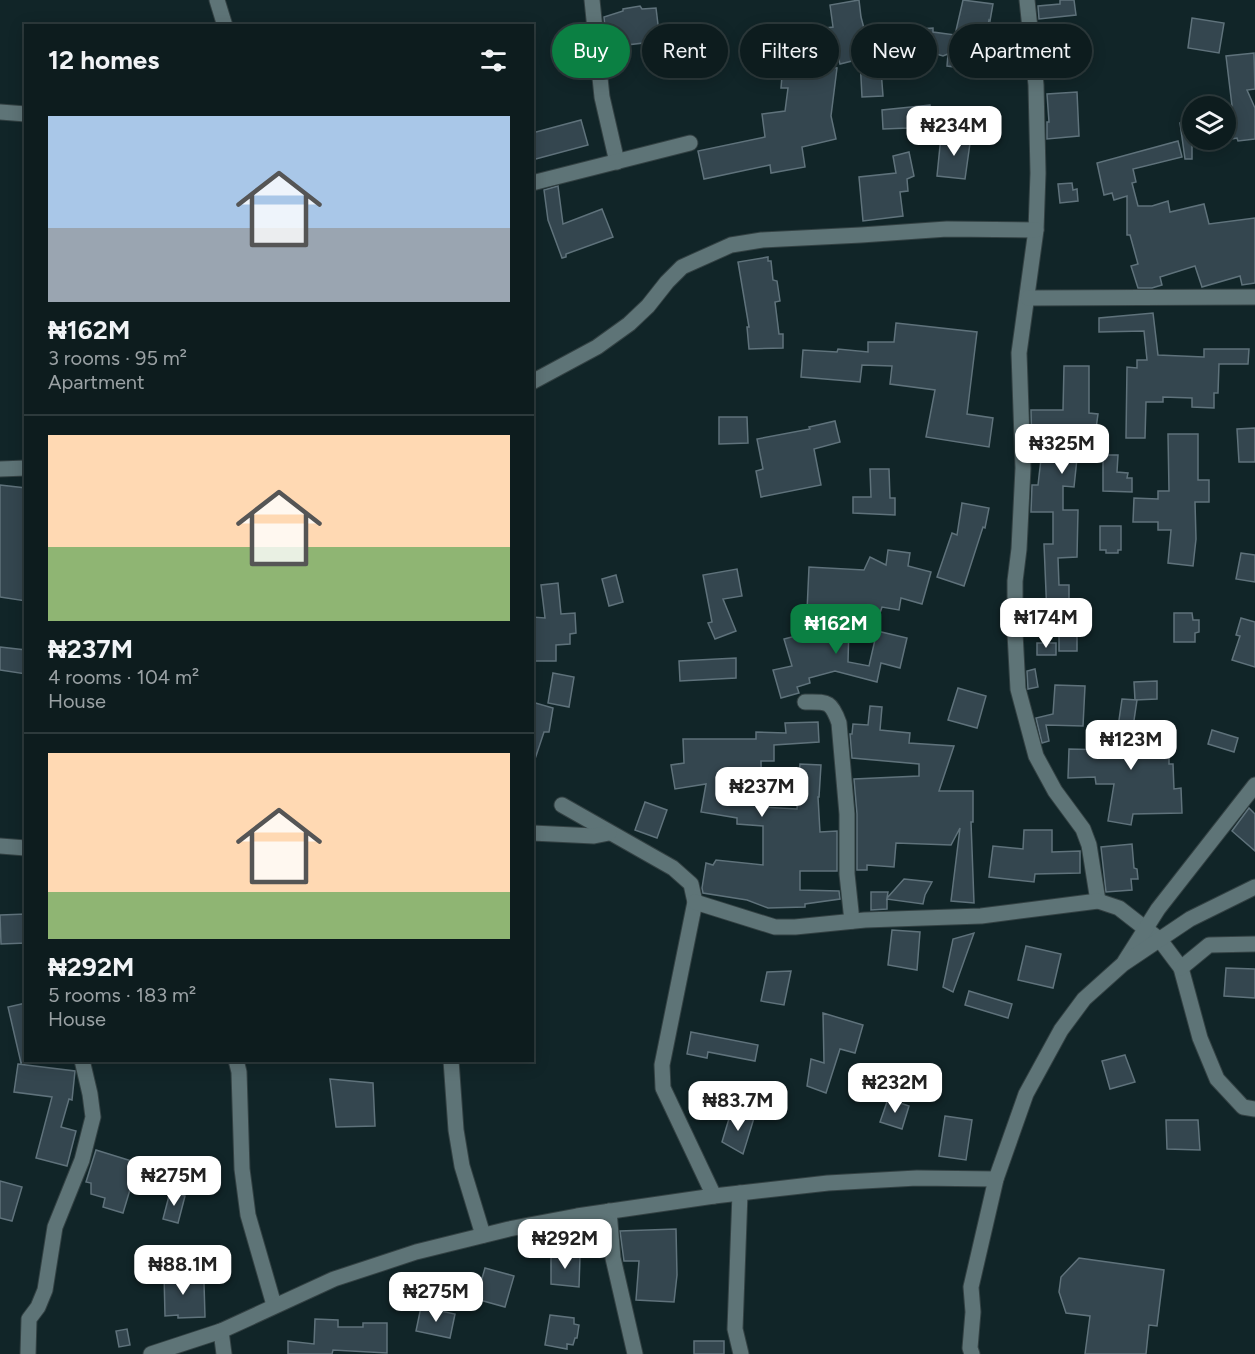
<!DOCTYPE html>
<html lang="en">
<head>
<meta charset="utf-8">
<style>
	body { margin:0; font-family:Figtree,sans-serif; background:#162527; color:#f1f3f6; height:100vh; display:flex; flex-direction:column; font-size:22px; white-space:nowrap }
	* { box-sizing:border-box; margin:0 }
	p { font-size:20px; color:#9aa1a4 }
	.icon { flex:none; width:33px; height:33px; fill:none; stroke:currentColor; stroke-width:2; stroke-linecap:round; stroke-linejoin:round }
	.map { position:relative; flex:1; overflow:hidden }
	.sheet { position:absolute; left:24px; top:24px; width:510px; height:1038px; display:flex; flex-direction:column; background:#0d1c1e; border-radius:0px; box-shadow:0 3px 15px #0003,0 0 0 2px #2d3a3c }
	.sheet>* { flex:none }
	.guide { position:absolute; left:552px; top:24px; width:570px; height:54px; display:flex; gap:12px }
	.fabs { position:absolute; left:1182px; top:96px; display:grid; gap:12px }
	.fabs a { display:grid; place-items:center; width:54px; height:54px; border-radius:50%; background:#0d1c1e; box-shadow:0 3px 15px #0003,0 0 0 2px #2d3a3c; font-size:30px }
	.price { position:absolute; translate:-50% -51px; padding:0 14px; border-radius:12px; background:#fff; color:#222; font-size:20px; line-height:39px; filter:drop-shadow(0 2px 3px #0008) }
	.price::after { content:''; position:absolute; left:50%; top:36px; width:18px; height:14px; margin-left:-9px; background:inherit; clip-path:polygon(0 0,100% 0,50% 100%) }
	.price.current { background:#0b8043; color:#fff }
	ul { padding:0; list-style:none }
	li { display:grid; align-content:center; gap:12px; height:318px; padding:0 24px }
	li+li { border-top:2px solid #2d3a3c }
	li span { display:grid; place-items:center; height:186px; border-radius:0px; color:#555 }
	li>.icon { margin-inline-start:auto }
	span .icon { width:108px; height:108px; fill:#fffc; stroke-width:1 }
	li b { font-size:26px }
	h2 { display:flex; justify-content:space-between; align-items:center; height:72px; padding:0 24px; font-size:26px }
	.tag { padding:0 21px; border-radius:27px; background:#0d1c1e; box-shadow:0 3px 15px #0003,0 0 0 2px #2d3a3c; font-size:21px; line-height:54px }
	.tag.current { background:#0b8043; color:#fff }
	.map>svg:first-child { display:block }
</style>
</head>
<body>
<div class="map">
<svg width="1255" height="1354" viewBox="0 0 1255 1354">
	<rect width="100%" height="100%" fill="#112528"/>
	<g fill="#34464f" stroke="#5f727b" stroke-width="1.5">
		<path d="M859,0L861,17L875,70H881L883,96L862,97L860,59L840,64L835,45L829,43L826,28L833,27L830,5Z"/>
		<path d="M963,0L993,4L990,21L989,20L986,35L975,33L971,60L963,59L962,68L947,66L948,54L943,56L919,49V29L933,28V32L955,35Z"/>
		<path d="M1060,0H1074L1076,15L1039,19L1038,6L1060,4Z"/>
		<path d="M640,6L642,9L656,8L660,41L627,45L628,49L611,54L606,37L604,17L623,11V9Z"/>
		<path d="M1192,18L1224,23L1219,53L1188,48Z"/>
		<path d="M1254,53L1255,89L1247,90L1255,108V139L1238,141L1237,138L1226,140V114H1233L1226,56Z"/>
		<path d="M783,64L807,66V64L837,68L831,116L836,139L802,147L805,167L771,173L770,165L704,179L698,151L765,137L762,114L785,111L788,88H781Z"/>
		<path d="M1077,92L1079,136L1047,139V122H1049L1047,94Z"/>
		<path d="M930,105L932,120L908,122L909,128L883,129L882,110Z"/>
		<path d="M1192,116V159H1185L1180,123Z"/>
		<path d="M581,120L588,145L532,160V133Z"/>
		<path d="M941,136H971L965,179L937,176Z"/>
		<path d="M1178,141L1182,157L1133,169L1136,182L1132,183L1138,206H1152L1168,201L1170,212L1204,204L1209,224L1255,218V283L1242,285L1240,276L1202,287L1195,266L1160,277L1162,285L1152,288H1138L1131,266L1138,264L1130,235H1127V196L1114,200L1112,193L1104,195L1097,163Z"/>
		<path d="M909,152L914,176L907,179L908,191L900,192L903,216L863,221L859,177L896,173L893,156Z"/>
		<path d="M1072,183L1073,190L1077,189L1078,201L1060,203L1058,184Z"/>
		<path d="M558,186L563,224L602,209L613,237L566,254V257L562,258L548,220L544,190Z"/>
		<path d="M768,257V261H771L773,280L777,281L780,301L775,302L779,334H783V348L749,349L747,327H749L738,262Z"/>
		<path d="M1153,313L1158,355L1204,357V349H1249L1248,364H1219L1218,393H1214V408L1192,407V398L1163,397V402H1146L1145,438H1126L1127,367L1137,368V360H1147L1144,331L1099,332V318Z"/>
		<path d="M896,323L977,332L967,414L993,418L989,447L926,437L935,390L890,384L892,366L862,365L860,382L801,377L803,350L837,352L838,349L868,352V342H894Z"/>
		<path d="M1064,366H1089V413L1098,414L1093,451L1078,449L1074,487L1063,486V510H1078L1077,557L1058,558L1059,585H1069V615L1047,616L1044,544H1053V512H1031L1032,485H1038L1042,450H1032L1031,410H1063Z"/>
		<path d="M719,417H747L748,443L719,444Z"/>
		<path d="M835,421L840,442L814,449L821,485L761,497L756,471L763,469L757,439L810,429L809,427Z"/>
		<path d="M1255,428V462H1239L1237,429Z"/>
		<path d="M1168,434H1198V480H1209V502H1195L1196,539L1193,566L1168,563L1171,530H1158V522H1133L1134,498L1158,499V491H1169Z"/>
		<path d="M1103,455H1118L1117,472L1128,473L1127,478H1132V492L1103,491Z"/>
		<path d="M870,469H889L890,498H895V515L853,513V497H871Z"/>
		<path d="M0,485L26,488V601L0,597Z"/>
		<path d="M962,503L989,508L985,528L983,527L964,586L937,577L952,533L957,535Z"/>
		<path d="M1100,526H1121V550H1118V553H1106V550H1100Z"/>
		<path d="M888,550L910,553L908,566L931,572L922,604L901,598L899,610L882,607L880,613L807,611L809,567L864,570L870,557L886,565Z"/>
		<path d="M1241,553L1255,555V582L1236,579Z"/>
		<path d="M737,569L742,596L723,599L736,631L715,639L708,623L712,622L703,575Z"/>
		<path d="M616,575L623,602L609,606L602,579Z"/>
		<path d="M558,583L561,614L575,613L576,633L570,634V644L556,645V661H532V617L545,618L541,585Z"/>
		<path d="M1174,613H1192L1193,620H1199V632L1195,633V642H1174Z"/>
		<path d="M880,614L875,631L849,624L848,662L869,666L877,631L907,638L900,668L881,663L877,682L835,671L809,678L810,683L797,687L799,693L781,698L773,670L792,666L784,639Z"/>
		<path d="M1241,618L1255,622V667L1232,660L1240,636L1236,635Z"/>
		<rect x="1059" y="628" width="18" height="23"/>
		<rect x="1037" y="643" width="19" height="12"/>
		<path d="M0,647L26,650V674L0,670Z"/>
		<path d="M736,658V678L680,681L679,661Z"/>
		<path d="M1035,669L1038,687L1028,689L1027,671Z"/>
		<path d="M553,673L574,677L569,707L548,703Z"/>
		<path d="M1157,681V699L1135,700L1134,682Z"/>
		<path d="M1055,685L1085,686L1083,726L1046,725L1049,741L1042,743L1036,718L1053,714Z"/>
		<path d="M958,688L986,696L977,728L948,720Z"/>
		<path d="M1122,699L1137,700L1132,734H1138V738H1169V764H1173L1174,789L1181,788L1182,813L1133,814L1131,825L1108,821L1114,784H1096L1095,777L1068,778L1069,749L1109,750L1110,733L1117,734Z"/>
		<path d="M532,702L553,708L549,732H544L535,759L532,758Z"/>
		<path d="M870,706L882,707L880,730L910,733L909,743L954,746L939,791H973V822H971L974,903L951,901L960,828L951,845L896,843L894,867L867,865V870H857V814L854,779L919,776V764L852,758L850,734H852L853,724L868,725Z"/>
		<path d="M818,722L819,742L774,745V761H761L762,807L797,809L800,764L821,765L819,797H818L820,832L837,831V871H800V890L839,891L840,899L805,904V907L768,908L747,900L703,893L702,888L706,863L713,865L716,860L763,865V826L737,824V818L701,812L706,784L675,789L671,765L684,763L683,739H756V732L786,733L785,723Z"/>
		<path d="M1212,730L1238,738L1234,752L1208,744Z"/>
		<path d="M645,802L667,810L657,838L635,830Z"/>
		<path d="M1249,808L1255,814V851L1232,831Z"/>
		<path d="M1024,830H1052V852L1080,851V873L1035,874L1034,882L989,877L993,846L1023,849Z"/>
		<path d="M1132,844L1134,868L1137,869L1138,879H1131L1132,890L1106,892L1101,847Z"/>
		<path d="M904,879L932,882L925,895L923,904L887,899V909L871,910V892H888L887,898Z"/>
		<path d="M26,914V943L1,944L0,915Z"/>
		<path d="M892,930L920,932L917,970L888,965Z"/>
		<path d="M974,933L953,992L943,987L953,939Z"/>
		<path d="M1026,946L1061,954L1053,988L1018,980Z"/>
		<path d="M1226,968L1255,969V998L1224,996Z"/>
		<path d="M791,971L784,1005L761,1001L767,972Z"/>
		<path d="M969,991L1012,1004L1008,1018L965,1005Z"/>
		<path d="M26,1003V1062L21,1063L8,1007Z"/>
		<path d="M823,1013L863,1025L855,1053L840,1049L826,1093L807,1086L811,1059L824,1063Z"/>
		<path d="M691,1032L758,1045L755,1061L708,1052L707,1058L687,1054Z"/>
		<path d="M1125,1055L1135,1082L1110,1089L1102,1061Z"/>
		<path d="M18,1064L75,1071L72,1100L69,1099L61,1127L76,1131L67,1166L36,1158L52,1097L14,1092Z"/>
		<path d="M330,1079L373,1083L375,1126L336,1127Z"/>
		<path d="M888,1099L909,1106L902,1129L880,1122Z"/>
		<path d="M731,1112L754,1118L743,1154L722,1142Z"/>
		<path d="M945,1116L972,1120L966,1160L939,1156Z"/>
		<path d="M1166,1120H1198L1200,1150L1167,1149Z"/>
		<path d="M96,1150L138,1163L123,1213L103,1207L105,1198L91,1194V1183L86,1182Z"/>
		<path d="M0,1181L22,1187L12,1221L0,1218Z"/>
		<path d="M170,1192L185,1196L178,1223L163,1219Z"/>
		<path d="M676,1229L677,1275L674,1302L636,1300L639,1261H624L620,1231Z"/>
		<path d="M551,1255L580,1256L579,1287L551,1284Z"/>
		<path d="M1079,1258L1164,1270L1157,1326L1149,1325L1146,1354H1085L1090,1316L1066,1313L1059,1292L1061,1277Z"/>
		<path d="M485,1268L514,1276L505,1307L476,1299Z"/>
		<path d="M189,1272V1283H204L205,1317L178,1318V1315L165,1316L164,1273Z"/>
		<path d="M421,1307L455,1314L450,1338L416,1331Z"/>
		<path d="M550,1315L574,1318V1324L579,1325L577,1338H575L573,1345L567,1344V1349L545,1345Z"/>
		<path d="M315,1319L338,1320V1327H363V1323H387V1353L333,1350L332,1354H288V1341L314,1344Z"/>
		<path d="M127,1329L130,1345L119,1347L116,1331Z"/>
		<rect x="694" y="1341" width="30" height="13"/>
	</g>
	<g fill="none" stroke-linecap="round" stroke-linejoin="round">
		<g stroke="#334143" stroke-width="17">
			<g id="minor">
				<path d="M217,0L225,26"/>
				<path d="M592,0L602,97L617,162"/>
				<path d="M1027,0L1036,85L1038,173L1036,230L1019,353L1023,468L1019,549L1015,581V633L1018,689L1036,756L1055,791L1083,829L1089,845L1098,901"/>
				<path d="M0,112L26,114"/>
				<path d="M532,183L690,143"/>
				<path d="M1028,298L1255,297"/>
				<path d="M532,382L597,347L629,324L648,306L667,282L682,267L731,245L762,240L861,235L947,229L1036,230"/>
				<path d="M0,469L26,468"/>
				<path d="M805,702C827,702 831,700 839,723L847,814V874L852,921"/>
				<path d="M562,805L673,868L691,884L695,902L662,1065L663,1088L714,1196"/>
				<path d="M532,833L594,836L609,833"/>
				<path d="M0,846L26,848"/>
				<path d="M695,902L775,927H795L865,920L981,916L1098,901L1119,908L1160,940L1181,968L1200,1038L1217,1079L1243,1107L1255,1109"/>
				<path d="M1125,961L1158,909L1255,785"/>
				<path d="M1181,968L1209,945L1255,944"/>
				<path d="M236,1060L239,1072L242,1169L248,1215L274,1305"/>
				<path d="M451,1060L456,1130L462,1166L483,1235"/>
				<path d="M740,1193L735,1329L741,1354"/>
				<path d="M609,1211L613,1258L635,1354"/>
				<path d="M221,1331L224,1354"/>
				<path d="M28,1354L29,1319L38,1307L45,1290L55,1227L82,1160L93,1117L90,1094L82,1060"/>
				<path d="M151,1354L221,1331L334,1279L416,1252L509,1229L577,1216L714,1196L828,1183L917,1178L996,1179"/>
				<path d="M972,1354L970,1348L973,1312L971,1287L996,1179L1026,1094L1061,1030L1084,999L1123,964L1190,919L1255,887"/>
			</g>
		</g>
		<use href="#minor" stroke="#5e7477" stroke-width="15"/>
	</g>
</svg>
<div class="fabs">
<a><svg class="icon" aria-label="layers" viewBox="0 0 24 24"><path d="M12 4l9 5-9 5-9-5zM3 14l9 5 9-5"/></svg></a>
</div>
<b class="price" style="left:954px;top:157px">₦234M</b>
<b class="price" style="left:1062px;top:475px">₦325M</b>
<b class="price" style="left:1046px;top:649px">₦174M</b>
<b class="price current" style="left:836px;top:655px">₦162M</b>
<b class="price" style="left:1131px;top:771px">₦123M</b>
<b class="price" style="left:762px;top:818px">₦237M</b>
<b class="price" style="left:895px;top:1114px">₦232M</b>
<b class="price" style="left:738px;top:1132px">₦83.7M</b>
<b class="price" style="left:174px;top:1207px">₦275M</b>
<b class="price" style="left:565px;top:1270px">₦292M</b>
<b class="price" style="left:183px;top:1296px">₦88.1M</b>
<b class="price" style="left:436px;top:1323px">₦275M</b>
<div class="guide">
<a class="tag current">Buy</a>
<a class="tag">Rent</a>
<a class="tag">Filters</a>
<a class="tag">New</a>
<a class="tag">Apartment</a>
</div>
<section class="sheet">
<h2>12 homes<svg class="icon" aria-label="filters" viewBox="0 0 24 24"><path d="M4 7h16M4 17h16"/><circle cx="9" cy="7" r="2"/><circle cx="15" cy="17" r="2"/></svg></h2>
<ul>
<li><span style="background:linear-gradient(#a9c7e8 60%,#9aa5b1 0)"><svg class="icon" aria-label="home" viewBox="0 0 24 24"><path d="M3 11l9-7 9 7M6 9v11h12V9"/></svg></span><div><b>₦162M</b><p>3 rooms · 95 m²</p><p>Apartment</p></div></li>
<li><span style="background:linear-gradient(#ffd9b3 60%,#8fb573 0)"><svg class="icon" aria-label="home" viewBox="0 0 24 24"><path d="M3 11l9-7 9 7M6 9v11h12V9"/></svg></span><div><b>₦237M</b><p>4 rooms · 104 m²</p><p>House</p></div></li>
<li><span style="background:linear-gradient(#ffd9b3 75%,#8fb573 0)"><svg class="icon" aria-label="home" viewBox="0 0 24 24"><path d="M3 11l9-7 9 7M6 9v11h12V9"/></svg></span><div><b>₦292M</b><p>5 rooms · 183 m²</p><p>House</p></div></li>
</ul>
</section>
</div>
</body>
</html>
